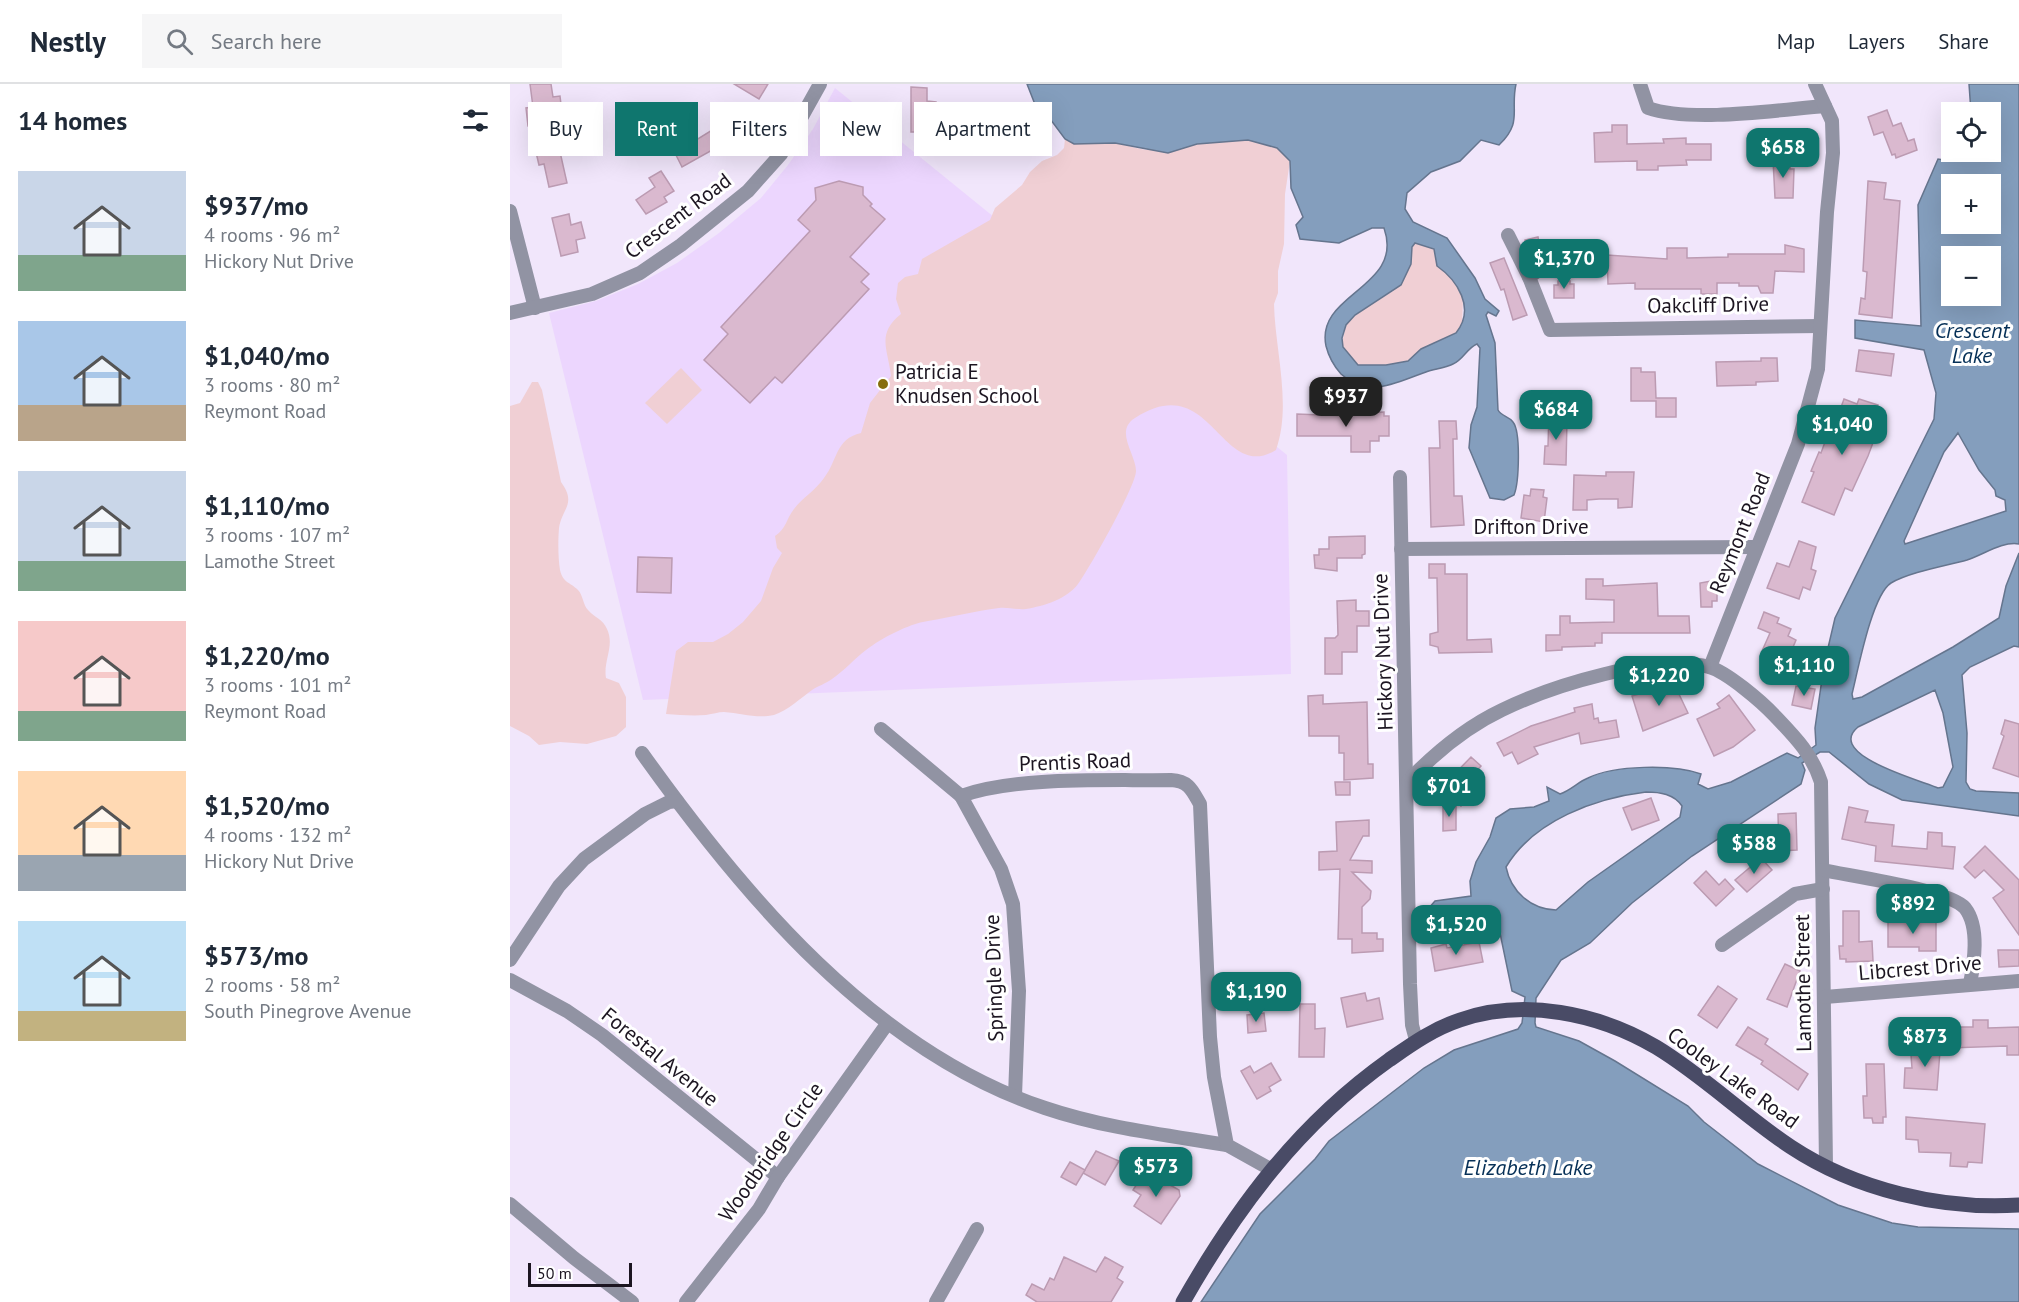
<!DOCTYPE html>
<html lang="en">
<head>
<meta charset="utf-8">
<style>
	body { margin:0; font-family:"PT Sans",sans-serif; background:#f6f6f7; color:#1f2937; height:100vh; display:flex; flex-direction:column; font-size:22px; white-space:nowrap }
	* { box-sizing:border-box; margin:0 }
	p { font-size:20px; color:#747a83 }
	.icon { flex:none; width:33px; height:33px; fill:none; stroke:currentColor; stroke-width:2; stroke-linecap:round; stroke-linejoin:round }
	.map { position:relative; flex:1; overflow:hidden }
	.drawer { display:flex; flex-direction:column; background:#fff; width:510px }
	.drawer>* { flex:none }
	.guide { position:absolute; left:18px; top:18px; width:570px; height:54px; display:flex; gap:12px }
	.tools { position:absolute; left:1431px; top:18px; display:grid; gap:12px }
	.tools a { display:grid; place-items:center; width:60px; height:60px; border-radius:0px; background:#fff; box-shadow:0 6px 24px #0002; font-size:30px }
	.scale { position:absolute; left:18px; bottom:15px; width:104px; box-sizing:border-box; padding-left:6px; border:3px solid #1c1521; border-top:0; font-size:16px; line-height:21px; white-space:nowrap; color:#1c1521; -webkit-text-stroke:4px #fff; paint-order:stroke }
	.price { position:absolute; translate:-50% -51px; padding:0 14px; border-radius:12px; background:#0f766e; color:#fff; font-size:20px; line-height:39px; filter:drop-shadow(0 2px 3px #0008) }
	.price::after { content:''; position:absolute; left:50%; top:36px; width:18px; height:14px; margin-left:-9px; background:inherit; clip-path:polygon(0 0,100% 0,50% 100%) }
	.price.on { background:#222; color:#fff }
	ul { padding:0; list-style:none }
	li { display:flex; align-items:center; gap:18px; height:150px; padding:0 18px }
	li span { display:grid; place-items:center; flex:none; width:168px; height:120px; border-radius:0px; color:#555 }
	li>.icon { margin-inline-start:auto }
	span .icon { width:72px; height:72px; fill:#fffc; stroke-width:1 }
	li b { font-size:26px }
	h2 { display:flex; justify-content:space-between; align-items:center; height:72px; padding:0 18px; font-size:26px }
	.chip { padding:0 21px; border-radius:0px; background:#fff; box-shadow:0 6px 24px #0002; font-size:21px; line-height:54px }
	.chip.on { background:#0f766e; color:#fff }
	header { display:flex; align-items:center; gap:36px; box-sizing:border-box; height:84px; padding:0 30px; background:#fff; border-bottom:2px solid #e0e1e3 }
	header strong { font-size:28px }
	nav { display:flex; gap:33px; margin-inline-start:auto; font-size:21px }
	.search { width:420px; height:54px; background:#f6f6f7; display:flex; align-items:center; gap:15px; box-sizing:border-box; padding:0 21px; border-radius:0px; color:#747a83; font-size:22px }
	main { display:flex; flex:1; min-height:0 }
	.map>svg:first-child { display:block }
</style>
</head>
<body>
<header>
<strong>Nestly</strong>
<div class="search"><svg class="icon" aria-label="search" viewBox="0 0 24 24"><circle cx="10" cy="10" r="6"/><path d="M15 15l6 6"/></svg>Search here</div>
<nav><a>Map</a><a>Layers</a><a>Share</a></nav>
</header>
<main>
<section class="drawer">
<h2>14 homes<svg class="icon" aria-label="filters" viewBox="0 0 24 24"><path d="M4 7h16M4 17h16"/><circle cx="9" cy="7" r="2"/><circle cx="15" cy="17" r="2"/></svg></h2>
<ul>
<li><span style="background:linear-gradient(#c9d6e8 70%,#7fa58c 0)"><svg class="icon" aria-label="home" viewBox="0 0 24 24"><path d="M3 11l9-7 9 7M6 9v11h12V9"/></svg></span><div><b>$937/mo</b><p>4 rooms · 96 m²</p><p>Hickory Nut Drive</p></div></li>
<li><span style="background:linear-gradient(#a9c7e8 70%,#b9a48a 0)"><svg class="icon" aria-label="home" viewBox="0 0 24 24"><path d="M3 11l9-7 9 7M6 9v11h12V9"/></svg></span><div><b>$1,040/mo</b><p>3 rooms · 80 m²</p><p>Reymont Road</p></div></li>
<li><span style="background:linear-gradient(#c9d6e8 75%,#7fa58c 0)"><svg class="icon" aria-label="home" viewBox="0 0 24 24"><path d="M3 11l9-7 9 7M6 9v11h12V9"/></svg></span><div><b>$1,110/mo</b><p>3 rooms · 107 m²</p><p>Lamothe Street</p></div></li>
<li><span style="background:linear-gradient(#f6c9c9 75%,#7fa58c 0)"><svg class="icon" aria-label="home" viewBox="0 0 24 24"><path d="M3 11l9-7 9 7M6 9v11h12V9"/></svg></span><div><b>$1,220/mo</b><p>3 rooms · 101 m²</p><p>Reymont Road</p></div></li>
<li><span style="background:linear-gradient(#ffd9b3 70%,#9aa5b1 0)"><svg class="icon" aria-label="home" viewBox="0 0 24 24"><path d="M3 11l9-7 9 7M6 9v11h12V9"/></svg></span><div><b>$1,520/mo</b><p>4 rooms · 132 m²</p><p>Hickory Nut Drive</p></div></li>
<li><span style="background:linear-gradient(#bfe0f5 75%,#c2b280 0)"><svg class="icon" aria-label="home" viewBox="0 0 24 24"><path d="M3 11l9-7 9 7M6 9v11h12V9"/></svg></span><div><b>$573/mo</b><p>2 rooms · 58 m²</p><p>South Pinegrove Avenue</p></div></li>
</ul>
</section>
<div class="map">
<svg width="1509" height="1218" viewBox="0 0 1509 1218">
	<rect width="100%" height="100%" fill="#f1e6fb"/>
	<path fill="#ecd6fe" d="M325,4L777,371L781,590L133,616L39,229L86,217L128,200L167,179L209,149L251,114L278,81L303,45Z"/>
	<g fill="#f0cfd4">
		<path d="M555,55C571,62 587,57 605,59C618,61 631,67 645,66C685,65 751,35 780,77L775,110L774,160L768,187V209L764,220C765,266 782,321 766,366C710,400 702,284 625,334C604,347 626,370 626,387C626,402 579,485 568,500C557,515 534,522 516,525C507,526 498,523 489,524C465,527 441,533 418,537C398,540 372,554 356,566C344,575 334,587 322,595C315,600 308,602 302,606C291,614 277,627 264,631C247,635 231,629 214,628C208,628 203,630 196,631C183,632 169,631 156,630L166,567L178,558H203L218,550L233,538L251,517L263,484L272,469L267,464L265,452C277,444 276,435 284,425C292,414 306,406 314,394C328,376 325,355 351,349L360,319L381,292C378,265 366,250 391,230L386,215L388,199L395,193L408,190L412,175L480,136L485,124L512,101L520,88L532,77L547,71L554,64Z"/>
		<path d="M905,158L924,165L926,178L943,194L953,214L952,240L947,249L911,265L898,277L876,281H848L835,268L832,259L836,241L845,231L883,207Z"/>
		<path d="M171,284L192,306L157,340L135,319Z"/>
		<path d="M22,298H28L32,306L51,398C67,420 52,424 49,444C48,456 48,474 50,486C53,499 60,498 68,506C73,511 73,521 78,526C85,534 93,535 97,545C105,562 93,577 96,594L109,599L116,613V643L106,652L77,660L50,658L29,661L19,652L0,642V322L10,319Z"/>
	</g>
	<g fill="#849ebd" stroke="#65758e" stroke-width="1.5" fill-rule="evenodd">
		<path d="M517,0H1006C1000,27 1013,38 989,61L971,56L950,77L921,88L897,109L895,125L903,138L937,154L965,194L975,215L989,227L986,232L978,228L976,231L985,259L988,326C992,333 999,332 1003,338C1011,348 1009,399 1004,411L994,416L980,414L959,364L961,341L967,323L970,264L967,260C957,264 953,276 943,280C935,284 925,285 916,288C888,297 859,316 831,290C823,281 819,274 816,262C805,209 895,204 874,144H862L829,159L790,155L786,141L793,133L781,104L780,77L767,64L738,56L687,60L658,69L605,59L564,60L555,55L535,28L526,23ZM905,159L924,165L927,182C947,196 966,224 946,249L911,265L898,277L876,281H848L833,263L832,254L836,241L845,231L891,201L901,180L902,163Z"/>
		<path d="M1459,0H1509V460C1492,457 1473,471 1457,476C1435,482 1400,488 1381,499C1362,511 1348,586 1342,610L1343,615L1352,613L1443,563L1489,534L1496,502L1509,469V563L1504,562L1460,583L1452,591L1457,649L1456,698L1460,705L1466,707L1509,709V732L1392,716L1359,700L1319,668H1310L1292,679L1295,686L1291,700L1182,772L1122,819L1080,859L1051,876L1026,914L1025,939L1026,943L1069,957L1105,977L1178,1022L1194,1038L1248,1080L1328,1121L1382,1139L1408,1143L1509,1145V1218H691L750,1130L805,1075L819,1057L914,984L944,966L1008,945L1012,939L1015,913L1002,907L990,849L979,842L918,834V825L925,817L961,812L960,797L966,778L980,753L986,734L1000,725L1024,723L1039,717L1037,703L1050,710C1061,706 1068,698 1078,694C1104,681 1164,680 1191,690L1188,700L1198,705L1221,698L1277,669L1288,674L1306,661L1305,644L1314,581L1325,534L1424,335L1426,309L1414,266L1345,254V236L1411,242L1408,121L1428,75L1434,76L1441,63L1442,68H1480V28H1461ZM1442,100H1480V140H1442ZM1442,172H1480V212H1442ZM1448,349L1469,386L1485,406L1486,412L1495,416L1496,427L1395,460L1394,457L1434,368ZM1425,606L1433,629L1443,683L1433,703L1428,704C1413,697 1314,671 1348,643ZM1136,708C1150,708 1164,710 1172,722L1170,733L1078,798L1046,826C1021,825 1001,808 996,783C1024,736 1086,714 1136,708Z"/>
	</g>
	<g fill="#dab9cf" stroke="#bc9bb2" stroke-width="1.5">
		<path d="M20,0H41L43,13L50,12L53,37L18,42L16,24L23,23Z"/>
		<path d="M224,0H258L249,15Z"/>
		<path d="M401,3L417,4V17L426,18L425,48H401Z"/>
		<path d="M1377,26L1383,42L1391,39L1398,57L1404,55L1407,66L1386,74L1385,70L1382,71L1373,48L1364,51L1358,33Z"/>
		<path d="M228,30L238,46L172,83L165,69Z"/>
		<path d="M1102,41H1117V60L1154,59L1153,55L1176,54V60H1201V76H1176L1177,81L1148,82V86H1127V77L1085,78L1084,49L1102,48Z"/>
		<path d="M48,59L57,99L39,103L34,80L29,81L25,64Z"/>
		<path d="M1280,74V85H1284L1283,114H1265L1263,75Z"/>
		<path d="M151,87L164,107L154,113L157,118L136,130L126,116L145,103L139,94Z"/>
		<path d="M329,97L353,103V111L362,120L360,122L375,135L340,173L359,190L351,198L359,205L272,299L265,293L240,319L194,276L218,250L211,243L300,147L288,136L306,116L305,104Z"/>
		<path d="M1358,97L1376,99L1374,115L1390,117L1382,234L1349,230L1351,214L1355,215L1357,188L1353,187Z"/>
		<path d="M59,130L61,141L71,138L75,154L66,156L68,168L51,172L42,134Z"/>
		<path d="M1028,153L1030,164L1017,166L1015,156Z"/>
		<path d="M1275,161L1294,165V188L1265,187L1263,209H1251L1248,202H1229V199H1207V210H1191V205H1125V199L1098,200L1097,171L1157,175V164H1177V174L1218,173V170H1275Z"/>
		<path d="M994,174L1017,231L1003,236L994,205L991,206L980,179Z"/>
		<path d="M1048,197H1060V200H1064V214H1044V201H1048Z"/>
		<path d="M1349,266L1384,270L1381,292L1346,287Z"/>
		<path d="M1251,274H1267L1268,297L1246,298V301L1207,302L1206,278L1251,277Z"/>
		<path d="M1121,284H1131V288H1145L1146,314H1166V333H1146V317H1121Z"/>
		<path d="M1334,315L1347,320L1349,315L1368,321L1358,354L1364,356L1358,372L1342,407L1335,404L1324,431L1292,418L1304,388L1301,387L1309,368L1311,369L1327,325L1330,326Z"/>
		<path d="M874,328V332H879V352H869V357H860V368H841V352H787V330L838,332V329Z"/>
		<path d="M1039,329H1049V334L1057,336L1056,381L1034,380L1035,362H1038Z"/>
		<path d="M929,337H946L947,355H943L944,412H952L954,441L921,443L919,364H930Z"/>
		<path d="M1096,388H1124L1122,423L1108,424V415H1089L1077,416V426H1063L1064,391L1096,392Z"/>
		<path d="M1021,405L1034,406L1033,413L1037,414L1034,438L1011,434L1014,411L1020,412Z"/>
		<path d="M855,452V470L852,471V474H827V487L805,484L804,471H809V465H819V453Z"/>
		<path d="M1289,457L1306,463L1301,485L1306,487L1300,506L1293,503L1289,515L1257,504L1267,479L1279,483Z"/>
		<path d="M128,473L162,474L161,509L127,508Z"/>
		<path d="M919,480H935V490H957V556L981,555L982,568L929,569L928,563L920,561V550L928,548L927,494H919Z"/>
		<path d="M1076,495H1093V502L1147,499L1148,532H1179L1180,549H1092V559H1085V562L1052,563V566L1036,567V551H1050V532H1060V539L1104,538V516L1076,515Z"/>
		<path d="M1207,496V517H1202V523H1191L1190,499Z"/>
		<path d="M846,516V527H859V542H847V568H832V590H815V554H825L828,551L827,517Z"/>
		<path d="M1254,528L1269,534L1267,539L1281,545L1278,552L1286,556L1277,577L1252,567L1260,549L1248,544Z"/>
		<path d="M1156,602L1158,607L1166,604L1178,629L1133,647L1122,612Z"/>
		<path d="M1286,602L1305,605L1301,625L1282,621Z"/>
		<path d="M813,611V620L857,618L858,680H863V694L834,696V669H829V652H799L798,612Z"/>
		<path d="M1219,611L1245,646L1223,663L1204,672L1187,635L1210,624L1207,620Z"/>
		<path d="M1082,620L1084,635L1088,634L1089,639L1106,636L1109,653L1071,660L1069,649L1024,663L1028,670L1008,680L1002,668L994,672L987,659L1021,642L1065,628L1064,624Z"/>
		<path d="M1495,636L1509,640V693L1483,684L1494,652L1491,650Z"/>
		<path d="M961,673L971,682L958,696L968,705L951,722L932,703Z"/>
		<path d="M825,698H840V711H826Z"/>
		<path d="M1141,714L1149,736L1122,746L1113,724Z"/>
		<path d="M933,721H946V746L933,747Z"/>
		<path d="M1339,723L1358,727L1355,738L1384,741L1382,762L1417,765L1418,748L1432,749V762L1445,763L1443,785L1365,777L1366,762L1332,755Z"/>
		<path d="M1286,729L1287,766L1269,767L1268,730Z"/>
		<path d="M859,736V752H853L840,776L862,777V789L842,788L861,807L860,815L852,823V849H867V855H873V867L842,869V855H828L830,785L809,786V768L827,767L826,738Z"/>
		<path d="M1475,762L1509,796V851L1483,814L1494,806L1474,786L1465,794L1454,783Z"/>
		<path d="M1251,774L1262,786L1237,808L1225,796Z"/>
		<path d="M1196,787L1209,801L1215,795L1224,805L1206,822L1184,799Z"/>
		<path d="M1333,827H1349V858L1362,857L1363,877L1336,878V875H1330L1329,862H1333Z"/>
		<path d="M1426,836V867H1409V863H1378V837Z"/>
		<path d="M969,858L973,878L925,887L921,864L936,860L937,864Z"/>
		<path d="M1488,866H1509V882L1489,883Z"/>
		<path d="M1275,880L1290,887L1277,923L1257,915Z"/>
		<path d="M1208,902L1227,915L1207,944L1188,931Z"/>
		<path d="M855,909L857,917L869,914L873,935L837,943L831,914Z"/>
		<path d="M790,920H805V945L815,944L814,973H789Z"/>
		<path d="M754,929L756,947L738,949L737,931Z"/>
		<path d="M1463,936H1478V944L1509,943V971H1497V962L1439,964L1438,943H1463Z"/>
		<path d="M1238,943L1258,955L1255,960L1298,990L1288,1006L1251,980L1253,977L1226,961Z"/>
		<path d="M1431,954L1427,1006L1394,1004L1395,984H1402L1401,971L1415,970V955Z"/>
		<path d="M761,979L771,996L759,1003L761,1007L747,1015L731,987L740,982L744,989Z"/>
		<path d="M1356,980H1374L1376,1033H1373V1039H1363L1362,1034H1354L1353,1012H1357Z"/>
		<path d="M1396,1033L1475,1040L1472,1079L1458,1078L1457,1083L1440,1082L1441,1069L1409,1068L1408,1056L1396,1055Z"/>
		<path d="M586,1067L609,1077L595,1101L573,1089Z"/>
		<path d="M560,1078L575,1086L566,1101L551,1093Z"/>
		<path d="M634,1089L650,1100L653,1097L669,1106L670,1112L651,1140L624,1122L631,1111L623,1106Z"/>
		<path d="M554,1173L586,1188L595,1173L613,1183L607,1194L613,1198L601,1218H527L516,1211L522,1200L534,1206L540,1194L544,1196Z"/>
	</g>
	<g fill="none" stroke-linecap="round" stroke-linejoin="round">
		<g stroke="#9193a3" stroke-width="14">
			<path d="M1130,0L1138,24C1181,39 1267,26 1315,22"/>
			<path d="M0,127L25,224"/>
			<path d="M998,151L1019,193"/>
			<path d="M1076,185L1071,182L1038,179L1019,193L1040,246L1310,242"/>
			<path d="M0,229L82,210L130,189L171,161L238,107L271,70L310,0"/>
			<path d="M890,393L900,900L902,941L906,956"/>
			<path d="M891,465L1246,463"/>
			<path d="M1200,583L1288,360L1308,285L1317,128L1323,69L1322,37L1305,0"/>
			<path d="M371,645L451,712L491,785L503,820L509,907L505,1012"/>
			<path d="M132,669C234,812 364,967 535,1024C594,1044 656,1051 717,1061"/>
			<path d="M898,697C925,669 956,643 992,626C1041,602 1146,569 1199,583C1217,588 1252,618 1265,632C1285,653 1302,670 1311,698L1316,1082"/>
			<path d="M451,712C506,692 600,697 661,696C679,697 682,706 690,720L700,953L704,993L717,1061L760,1085"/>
			<path d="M1313,786C1340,792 1440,806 1455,824C1470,843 1464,879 1460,900"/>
			<path d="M1212,861L1285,810L1313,805"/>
			<path d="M0,876L49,802L74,775L135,730L159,718L167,717"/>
			<path d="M0,896L57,927L92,951L268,1093"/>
			<path d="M1315,913L1509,897"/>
			<path d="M0,1120L64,1174L122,1218"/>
			<path d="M176,1218L249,1125L268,1093L377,940"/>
			<path d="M426,1218L467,1145"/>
		</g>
		<path stroke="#494b66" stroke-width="15" d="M673,1218C727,1123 789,1040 879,976C902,960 923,945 950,936C1014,914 1088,929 1146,963C1194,992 1234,1032 1281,1063C1346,1106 1432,1126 1509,1121"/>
	</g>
	<circle fill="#866e0c" stroke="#fff" stroke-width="2" cx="373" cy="300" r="6"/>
	<g text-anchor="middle" stroke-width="6" stroke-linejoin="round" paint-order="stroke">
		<g font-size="21" fill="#1c1521" stroke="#fff">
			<text transform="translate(168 132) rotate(-37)" y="7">Crescent Road</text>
			<text transform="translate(1198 221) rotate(-1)" y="7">Oakcliff Drive</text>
			<text x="1021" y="450">Drifton Drive</text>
			<text transform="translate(1230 449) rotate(-68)" y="7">Reymont Road</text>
			<text transform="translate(873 568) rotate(-92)" y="7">Hickory Nut Drive</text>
			<text transform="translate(565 678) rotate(-2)" y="7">Prentis Road</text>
			<text transform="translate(1410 884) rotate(-5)" y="7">Libcrest Drive</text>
			<text transform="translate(484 894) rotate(-92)" y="7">Springle Drive</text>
			<text transform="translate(1293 899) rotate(-91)" y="7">Lamothe Street</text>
			<text transform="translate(150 973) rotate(39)" y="7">Forestal Avenue</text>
			<text transform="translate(1223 994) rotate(36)" y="7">Cooley Lake Road</text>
			<text transform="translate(261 1068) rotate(-55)" y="7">Woodbridge Circle</text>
		</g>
		<g font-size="21" fill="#1c1521" stroke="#fff" text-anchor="start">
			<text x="385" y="295">Patricia E<tspan x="385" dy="24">Knudsen School</tspan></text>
		</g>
		<g font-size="22" font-style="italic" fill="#063057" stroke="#fff">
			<text x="1462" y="254">Crescent<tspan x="1462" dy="25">Lake</tspan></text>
			<text x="1018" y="1091">Elizabeth Lake</text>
		</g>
	</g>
</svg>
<div class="tools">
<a><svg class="icon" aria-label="locate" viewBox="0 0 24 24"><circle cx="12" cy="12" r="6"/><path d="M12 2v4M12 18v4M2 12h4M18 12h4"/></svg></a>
<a>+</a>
<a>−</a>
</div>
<div class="scale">50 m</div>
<b class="price" style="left:1273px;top:95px">$658</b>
<b class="price" style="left:1054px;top:206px">$1,370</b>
<b class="price on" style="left:836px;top:344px">$937</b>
<b class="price" style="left:1046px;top:357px">$684</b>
<b class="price" style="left:1332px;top:372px">$1,040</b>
<b class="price" style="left:1294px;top:613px">$1,110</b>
<b class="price" style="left:1149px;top:623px">$1,220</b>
<b class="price" style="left:939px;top:734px">$701</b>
<b class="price" style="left:1244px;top:791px">$588</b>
<b class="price" style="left:1403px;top:851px">$892</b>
<b class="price" style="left:946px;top:872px">$1,520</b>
<b class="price" style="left:746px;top:939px">$1,190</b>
<b class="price" style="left:1415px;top:984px">$873</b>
<b class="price" style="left:646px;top:1114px">$573</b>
<div class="guide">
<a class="chip">Buy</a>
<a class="chip on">Rent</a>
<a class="chip">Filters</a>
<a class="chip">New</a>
<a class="chip">Apartment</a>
</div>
</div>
</main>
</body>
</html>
